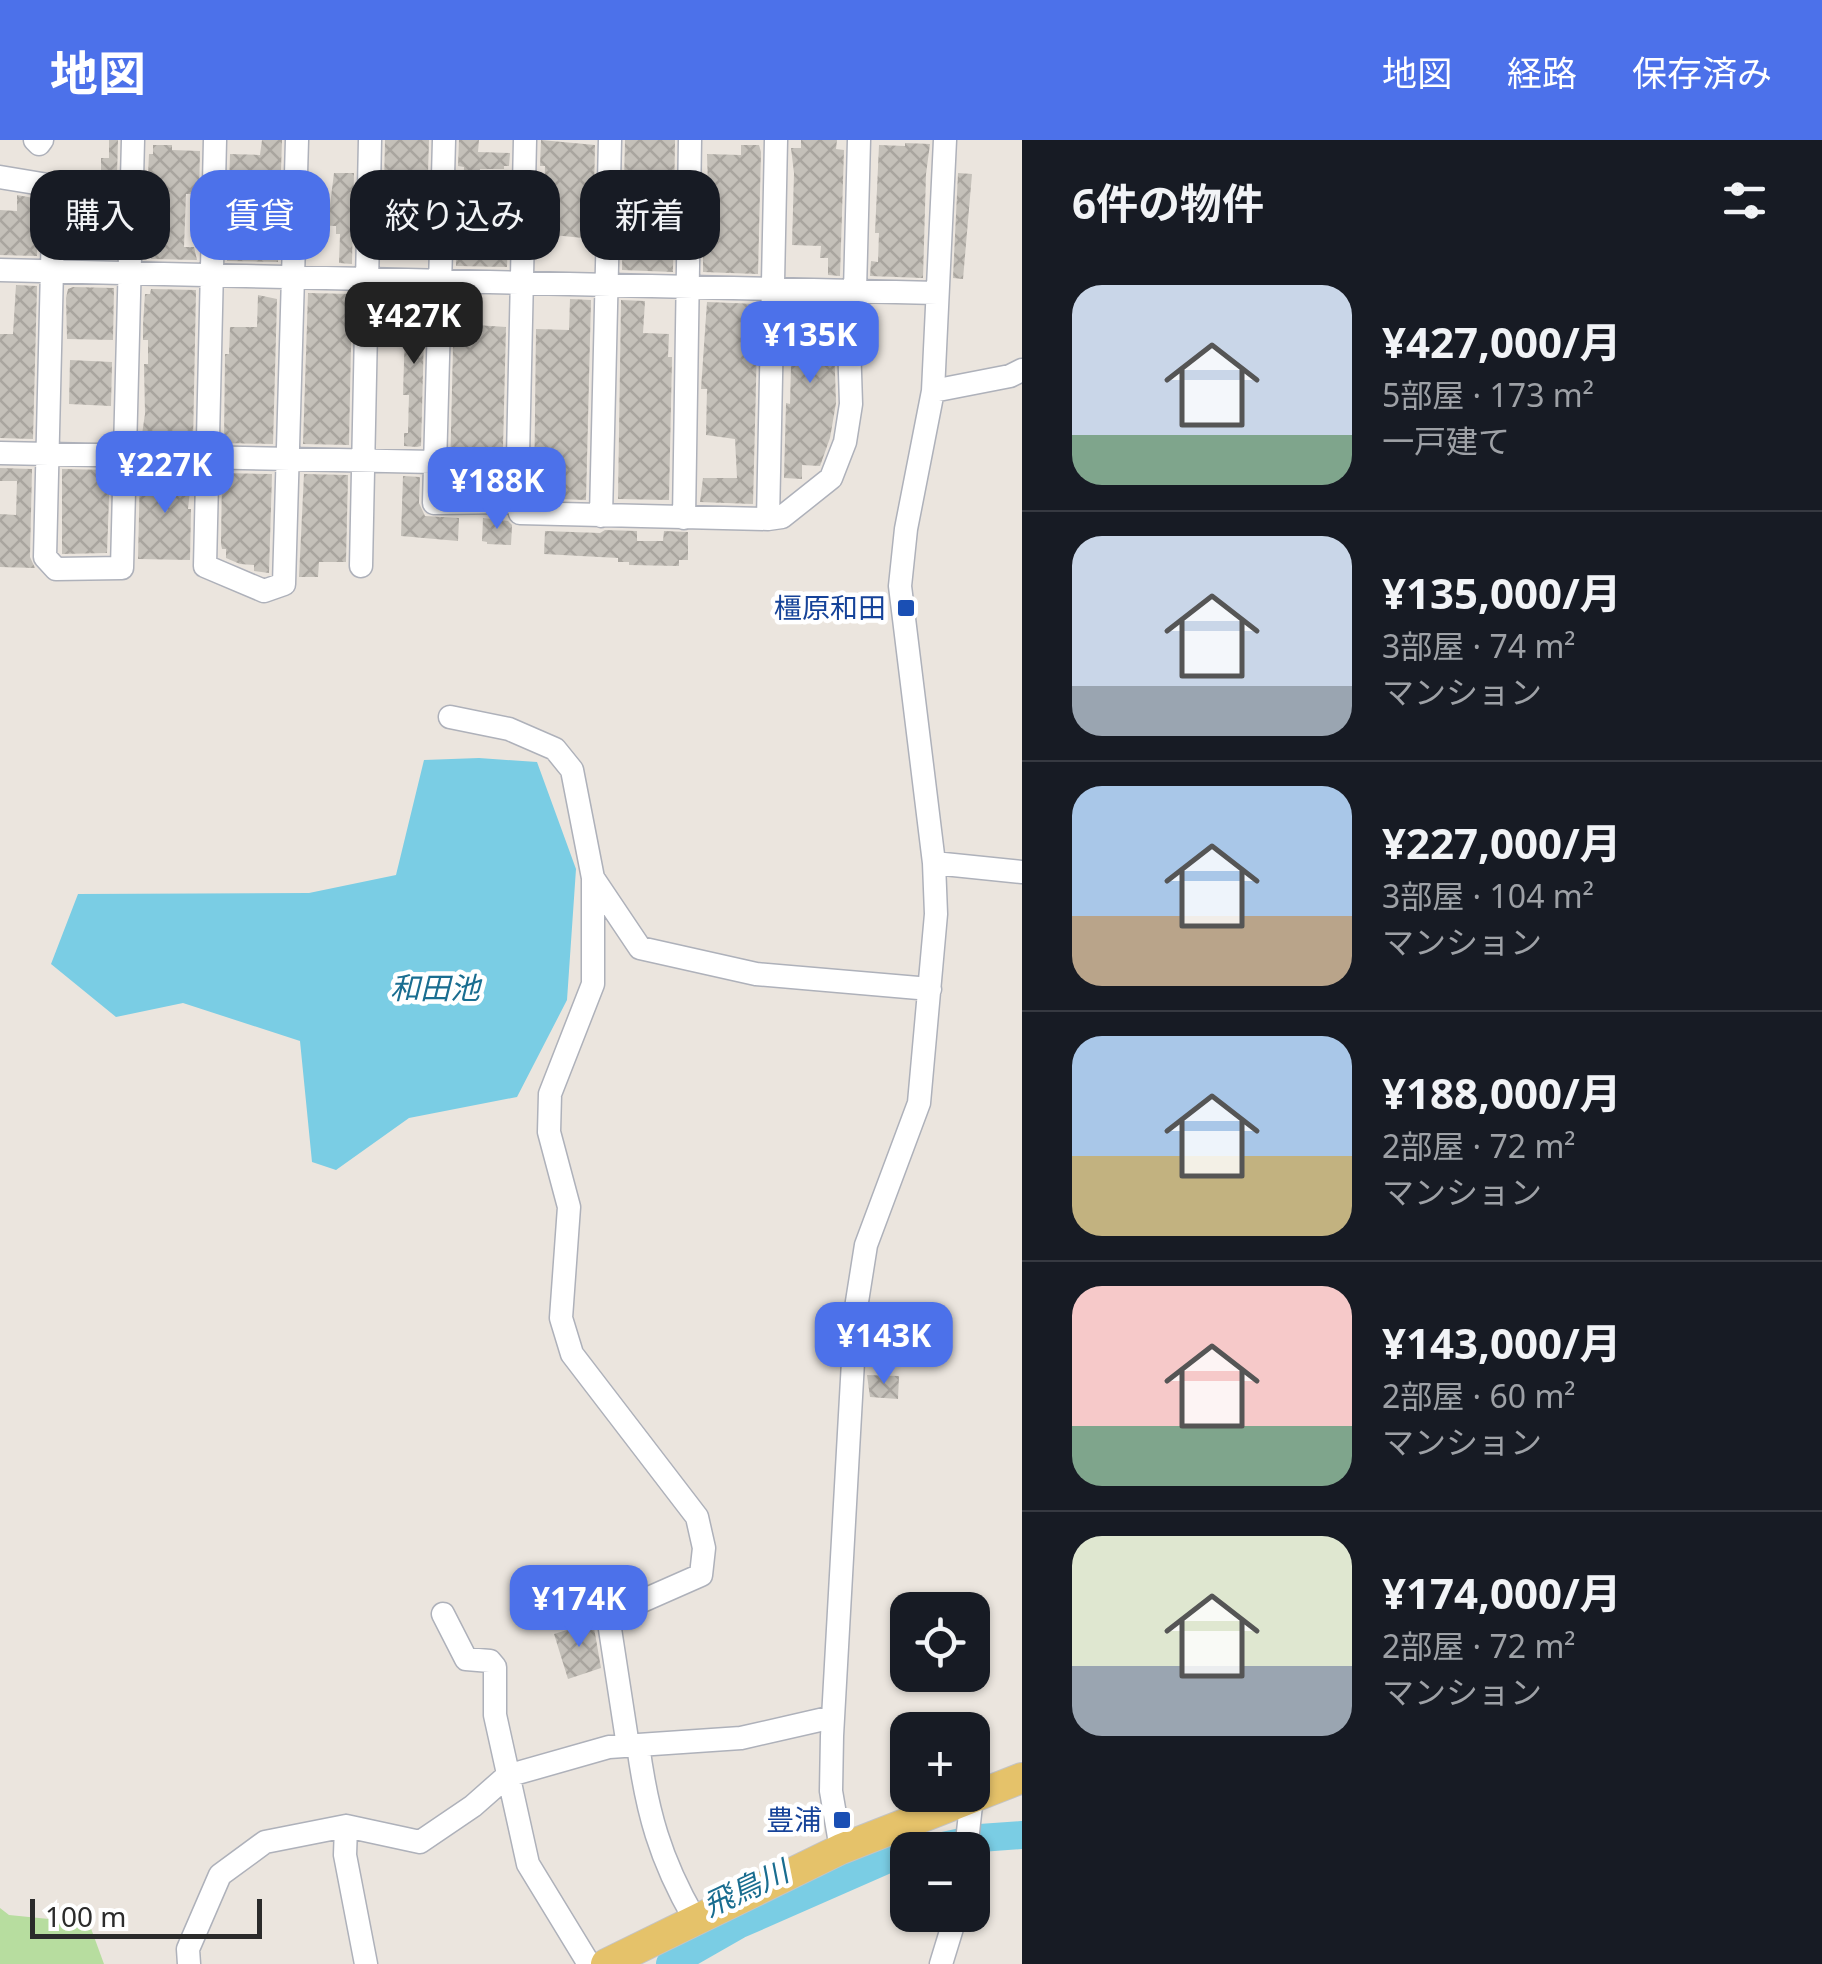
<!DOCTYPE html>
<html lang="ja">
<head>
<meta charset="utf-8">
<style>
  :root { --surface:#171b24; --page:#242831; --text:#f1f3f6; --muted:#9ea1a6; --line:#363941; --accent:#4c71ea }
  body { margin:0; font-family:"Noto Sans","Noto Sans JP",sans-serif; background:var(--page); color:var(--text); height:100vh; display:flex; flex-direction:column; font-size:38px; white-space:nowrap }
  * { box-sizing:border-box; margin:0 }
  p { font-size:32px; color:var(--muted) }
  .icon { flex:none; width:55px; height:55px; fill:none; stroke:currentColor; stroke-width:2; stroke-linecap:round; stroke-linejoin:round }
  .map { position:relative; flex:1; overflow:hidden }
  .sheet { display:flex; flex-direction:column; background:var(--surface); width:800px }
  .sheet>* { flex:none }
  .hud { position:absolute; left:30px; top:30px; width:840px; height:90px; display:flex; gap:20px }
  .tools { position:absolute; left:890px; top:1452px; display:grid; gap:20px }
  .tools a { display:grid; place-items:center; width:100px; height:100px; border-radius:20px; background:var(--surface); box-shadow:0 2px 8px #0004; font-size:50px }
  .scale { position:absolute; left:30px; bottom:25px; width:232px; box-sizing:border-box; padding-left:10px; border:5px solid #2b2b2b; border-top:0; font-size:28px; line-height:35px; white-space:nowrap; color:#2b2b2b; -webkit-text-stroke:8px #fff; paint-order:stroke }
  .price { position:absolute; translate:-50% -85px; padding:0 22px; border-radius:20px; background:var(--accent); color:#fff; font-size:32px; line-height:65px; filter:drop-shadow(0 2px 5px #0008) }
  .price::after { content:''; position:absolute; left:50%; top:60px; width:30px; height:22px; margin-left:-15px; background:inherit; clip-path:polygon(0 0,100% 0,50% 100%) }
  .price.current { background:#222; color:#fff }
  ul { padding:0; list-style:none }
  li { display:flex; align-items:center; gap:30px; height:250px; padding:0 50px }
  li+li { border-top:2px solid var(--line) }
  li span { display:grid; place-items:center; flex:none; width:280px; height:200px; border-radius:30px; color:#555 }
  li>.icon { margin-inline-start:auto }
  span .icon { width:120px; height:120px; fill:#fffc; stroke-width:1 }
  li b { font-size:42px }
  h2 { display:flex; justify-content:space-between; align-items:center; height:120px; padding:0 50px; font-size:42px }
  .tag { padding:0 35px; border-radius:30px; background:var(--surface); box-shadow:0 2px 8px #0004; font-size:35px; line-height:90px }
  .tag.current { background:var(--accent); color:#fff }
  header { display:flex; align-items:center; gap:60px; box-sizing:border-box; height:140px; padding:0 50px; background:var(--accent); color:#fff }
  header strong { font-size:48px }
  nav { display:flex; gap:55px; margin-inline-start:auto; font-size:35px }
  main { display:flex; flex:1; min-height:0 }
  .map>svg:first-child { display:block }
  .park { fill:#b7dd9f }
  .water { fill:#7acde4 }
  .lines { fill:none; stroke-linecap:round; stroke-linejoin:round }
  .river { stroke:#7acde4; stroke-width:28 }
  .building { fill:url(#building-cross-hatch) }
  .minor-casing { stroke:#aeb1ba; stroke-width:25 }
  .major-casing { stroke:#c4c4c4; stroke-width:32 }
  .minor { stroke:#fff; stroke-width:22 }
  .major { stroke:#e5c26a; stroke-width:30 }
  .transit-dot { fill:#1a4fb4; stroke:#fff; stroke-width:4 }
  .labels { text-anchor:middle; stroke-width:9; stroke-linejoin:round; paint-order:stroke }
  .transit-label { font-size:28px; fill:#164399; stroke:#fff; text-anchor:end }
  .water-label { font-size:30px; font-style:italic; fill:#196d90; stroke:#fff }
</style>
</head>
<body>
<header>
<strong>地図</strong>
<nav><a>地図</a><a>経路</a><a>保存済み</a></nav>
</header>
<main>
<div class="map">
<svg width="1022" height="1824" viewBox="0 0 1022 1824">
  <defs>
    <pattern id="building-cross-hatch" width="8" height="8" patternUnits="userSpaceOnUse" patternTransform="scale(2.5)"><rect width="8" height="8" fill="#c4c0b9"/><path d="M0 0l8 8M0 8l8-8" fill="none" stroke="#a9a59f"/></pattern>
  </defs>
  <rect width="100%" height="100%" fill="#ebe5de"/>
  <path class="park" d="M 0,1768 L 9,1775 L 89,1783 L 104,1824 L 0,1824 Z"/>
  <path class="water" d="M 479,618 L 537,622 L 576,729 L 567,860 L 517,957 L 409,978 L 336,1030 L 312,1022 L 300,901 L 183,863 L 116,877 L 51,824 L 78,754 L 309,753 L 396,735 L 424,620 Z"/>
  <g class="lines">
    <path class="river" d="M 925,1710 L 980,1698 L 1022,1695
      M 670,1824 L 738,1785 L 893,1717 L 908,1714"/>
  </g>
  <path class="building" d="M 109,0 L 118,0 L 115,104 L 90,103 L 89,117 L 67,117 L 69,63 L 77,63 L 77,44 L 101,44 L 101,18 L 109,18 Z
    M 262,0 L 282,0 L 278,122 L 227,121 L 230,14 L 260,15 Z
    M 385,0 L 429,0 L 426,97 L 383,94 Z
    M 459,0 L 479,0 L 478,12 L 510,13 L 509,26 L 504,26 L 504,29 L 480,29 L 475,101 L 508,102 L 507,127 L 456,126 L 457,55 L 463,56 L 464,27 L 458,26 Z
    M 541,0 L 595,5 L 593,99 L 543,94 L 545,26 L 540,26 Z
    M 625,0 L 675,0 L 673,132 L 622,130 Z
    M 801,0 L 837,0 L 836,9 L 844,10 L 840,136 L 828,135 L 828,118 L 820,118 L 821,106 L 792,105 L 794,33 L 791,8 L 801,8 Z
    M 905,3 L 930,4 L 926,34 L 923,138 L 870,136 L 871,121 L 878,122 L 879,93 L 875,93 L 879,5 L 905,6 Z
    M 153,5 L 172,5 L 172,10 L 200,11 L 199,54 L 186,54 L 184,107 L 194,107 L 197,120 L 151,119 L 150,99 L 145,99 L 149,14 L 153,14 Z
    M 741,5 L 759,5 L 761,12 L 758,134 L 703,132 L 703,110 L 710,110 L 707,14 L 741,15 Z
    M 334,33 L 354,33 L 352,124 L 339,123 L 340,94 L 336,94 L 336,86 L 311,85 L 312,64 L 330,65 Z
    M 958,33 L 972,34 L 963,139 L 953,138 Z
    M 17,55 L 39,59 L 37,116 L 0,115 L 0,70 L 17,71 Z
    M 16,145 L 37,146 L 33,299 L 0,298 L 0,194 L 13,194 Z
    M 73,147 L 114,148 L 113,200 L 67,199 L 66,158 L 68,149 Z
    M 151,149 L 196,150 L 193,302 L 141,301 L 145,274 L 144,224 L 148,224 L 148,200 L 143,200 L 143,185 L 145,154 L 150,154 Z
    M 308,153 L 352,154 L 349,305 L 303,304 Z
    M 258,155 L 277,159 L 273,304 L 224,303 L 225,214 L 229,214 L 230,187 L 257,187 Z
    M 406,155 L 425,158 L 421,306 L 417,307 L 404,306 L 404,293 L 408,293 L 409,255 L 403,255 Z
    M 458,156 L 477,157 L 476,185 L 506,187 L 502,347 L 457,348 L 454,332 L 450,332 L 454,165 L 458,165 Z
    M 570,159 L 591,160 L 586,360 L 534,358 L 536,189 L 569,190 Z
    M 621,160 L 645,161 L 643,193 L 669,194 L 668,217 L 672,217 L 669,360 L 618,359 Z
    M 707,162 L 758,164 L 753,364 L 700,362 L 703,338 L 737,338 L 735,299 L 706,295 L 707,249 L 701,249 Z
    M 790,164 L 838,166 L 834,202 L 836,263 L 830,298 L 820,326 L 802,325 L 802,339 L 784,338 L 786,263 L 790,264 L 791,226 L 787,220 Z
    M 70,220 L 112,222 L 111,266 L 69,264 Z
    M 0,328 L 32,329 L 30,417 L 35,428 L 0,427 L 0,374 L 16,375 L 17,341 L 0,341 Z
    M 62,329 L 110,330 L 107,413 L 62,414 Z
    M 140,331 L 192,332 L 188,369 L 191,369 L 190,420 L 138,419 Z
    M 222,333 L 272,334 L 269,433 L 254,431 L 254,425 L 240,424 L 226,418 L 226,409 L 222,409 L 221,404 Z
    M 304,334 L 348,335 L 346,422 L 319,422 L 318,437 L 299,437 Z
    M 403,336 L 420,337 L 419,363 L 425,376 L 459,378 L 458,401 L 401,396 Z
    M 483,378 L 508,381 L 512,385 L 511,405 L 487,404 L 487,402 L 482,401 Z
    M 605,390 L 637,391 L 637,401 L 663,401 L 664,391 L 688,392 L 688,420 L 679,420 L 679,426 L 629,425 L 629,422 L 618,422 L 618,418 L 544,414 L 545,391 L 600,393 Z
    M 867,1235 L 899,1236 L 898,1259 L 870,1257 Z
    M 593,1482 L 601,1528 L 568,1539 L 554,1494 Z"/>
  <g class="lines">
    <defs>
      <path id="minor" d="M 35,0 L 39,4 L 42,0
        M 215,0 L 205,426 L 264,451 L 284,444 L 297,0
        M 444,0 L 434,363 L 517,362 L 520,373 L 768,379 L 782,377 L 831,338 L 845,302 L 851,264 L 849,202 L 855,150 L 859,0
        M 0,37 L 54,46 L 45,417 L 56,429 L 122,428 L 133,0
        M 0,130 L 937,153
        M 933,251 L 1010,236 L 1022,230
        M 0,313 L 434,322
        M 517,362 L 525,0
        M 601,376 L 610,0
        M 684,378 L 690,0
        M 768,379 L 776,0
        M 361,426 L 370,0
        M 450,577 L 509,589 L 555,609 L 572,630 L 593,738 L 640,808 L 756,834 L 930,849
        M 934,723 L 1022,732
        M 593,738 L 593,844 L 550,954 L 549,992 L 569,1067 L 561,1178 L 572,1214 L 697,1377 L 704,1408 L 701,1435 L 608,1476 L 628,1606
        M 443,1474 L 466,1519 L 490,1521 L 495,1527 L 495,1575 L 528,1724 L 589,1824
        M 638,1605 C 647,1672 660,1719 694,1778
        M 346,1686 L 420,1702 L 473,1666 L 507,1636 L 609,1607 L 741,1598 L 833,1577
        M 841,1709 L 831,1651 L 832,1596 L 856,1168 L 866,1105 L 919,963 L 936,774 L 934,723 L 900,446 L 906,389 L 933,251 L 945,0
        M 966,1710 L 972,1656
        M 189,1824 L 188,1809 L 220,1735 L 265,1702 L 346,1686 L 345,1715 L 366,1824
        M 941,1824 L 956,1775"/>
      <path id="major" d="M 606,1824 L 841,1709 L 1022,1638"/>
    </defs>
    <use href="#minor" class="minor-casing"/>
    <use href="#major" class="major-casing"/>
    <use href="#minor" class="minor"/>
    <use href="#major" class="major"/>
  </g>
  <g class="transit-dot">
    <rect x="896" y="458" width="20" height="20" rx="5"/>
    <rect x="832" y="1670" width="20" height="20" rx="5"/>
  </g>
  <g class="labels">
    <g class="transit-label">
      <text x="886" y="478">橿原和田</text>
      <text x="822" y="1690">豊浦</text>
    </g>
    <g class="water-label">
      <text x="435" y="859">和田池</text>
      <text transform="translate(746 1749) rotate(-25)" y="10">飛鳥川</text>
    </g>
  </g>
</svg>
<div class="tools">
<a><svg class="icon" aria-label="locate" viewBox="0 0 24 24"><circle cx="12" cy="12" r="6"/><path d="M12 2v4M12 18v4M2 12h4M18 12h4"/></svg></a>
<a>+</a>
<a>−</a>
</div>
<div class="scale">100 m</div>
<b class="price current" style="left:414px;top:227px">¥427K</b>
<b class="price" style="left:810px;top:246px">¥135K</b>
<b class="price" style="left:165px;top:376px">¥227K</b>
<b class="price" style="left:497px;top:392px">¥188K</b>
<b class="price" style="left:884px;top:1247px">¥143K</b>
<b class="price" style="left:579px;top:1510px">¥174K</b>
<div class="hud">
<a class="tag">購入</a>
<a class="tag current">賃貸</a>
<a class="tag">絞り込み</a>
<a class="tag">新着</a>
</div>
</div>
<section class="sheet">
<h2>6件の物件<svg class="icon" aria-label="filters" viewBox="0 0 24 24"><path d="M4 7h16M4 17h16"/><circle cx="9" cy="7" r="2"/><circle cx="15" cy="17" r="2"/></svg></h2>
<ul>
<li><span style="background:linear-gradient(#c9d6e8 75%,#7fa58c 0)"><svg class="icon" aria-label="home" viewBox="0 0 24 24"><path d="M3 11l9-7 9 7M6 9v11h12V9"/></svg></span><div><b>¥427,000/月</b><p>5部屋 · 173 m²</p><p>一戸建て</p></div></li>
<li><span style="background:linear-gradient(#c9d6e8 75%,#9aa5b1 0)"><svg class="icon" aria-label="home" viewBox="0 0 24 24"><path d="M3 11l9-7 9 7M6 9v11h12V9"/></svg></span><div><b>¥135,000/月</b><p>3部屋 · 74 m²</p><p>マンション</p></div></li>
<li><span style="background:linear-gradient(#a9c7e8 65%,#b9a48a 0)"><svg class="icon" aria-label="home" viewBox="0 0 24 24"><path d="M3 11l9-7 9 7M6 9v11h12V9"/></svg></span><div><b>¥227,000/月</b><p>3部屋 · 104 m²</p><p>マンション</p></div></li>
<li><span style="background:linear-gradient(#a9c7e8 60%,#c2b280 0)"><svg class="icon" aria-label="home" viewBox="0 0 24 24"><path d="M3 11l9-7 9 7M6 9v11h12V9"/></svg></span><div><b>¥188,000/月</b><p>2部屋 · 72 m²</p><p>マンション</p></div></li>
<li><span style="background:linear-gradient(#f6c9c9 70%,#7fa58c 0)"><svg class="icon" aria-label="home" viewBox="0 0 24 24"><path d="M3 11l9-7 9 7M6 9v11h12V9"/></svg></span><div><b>¥143,000/月</b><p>2部屋 · 60 m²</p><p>マンション</p></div></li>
<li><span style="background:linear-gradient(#dfe7d0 65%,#9aa5b1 0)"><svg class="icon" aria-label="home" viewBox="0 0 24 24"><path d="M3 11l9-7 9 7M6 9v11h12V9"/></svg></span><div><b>¥174,000/月</b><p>2部屋 · 72 m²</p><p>マンション</p></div></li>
</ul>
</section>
</main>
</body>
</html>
